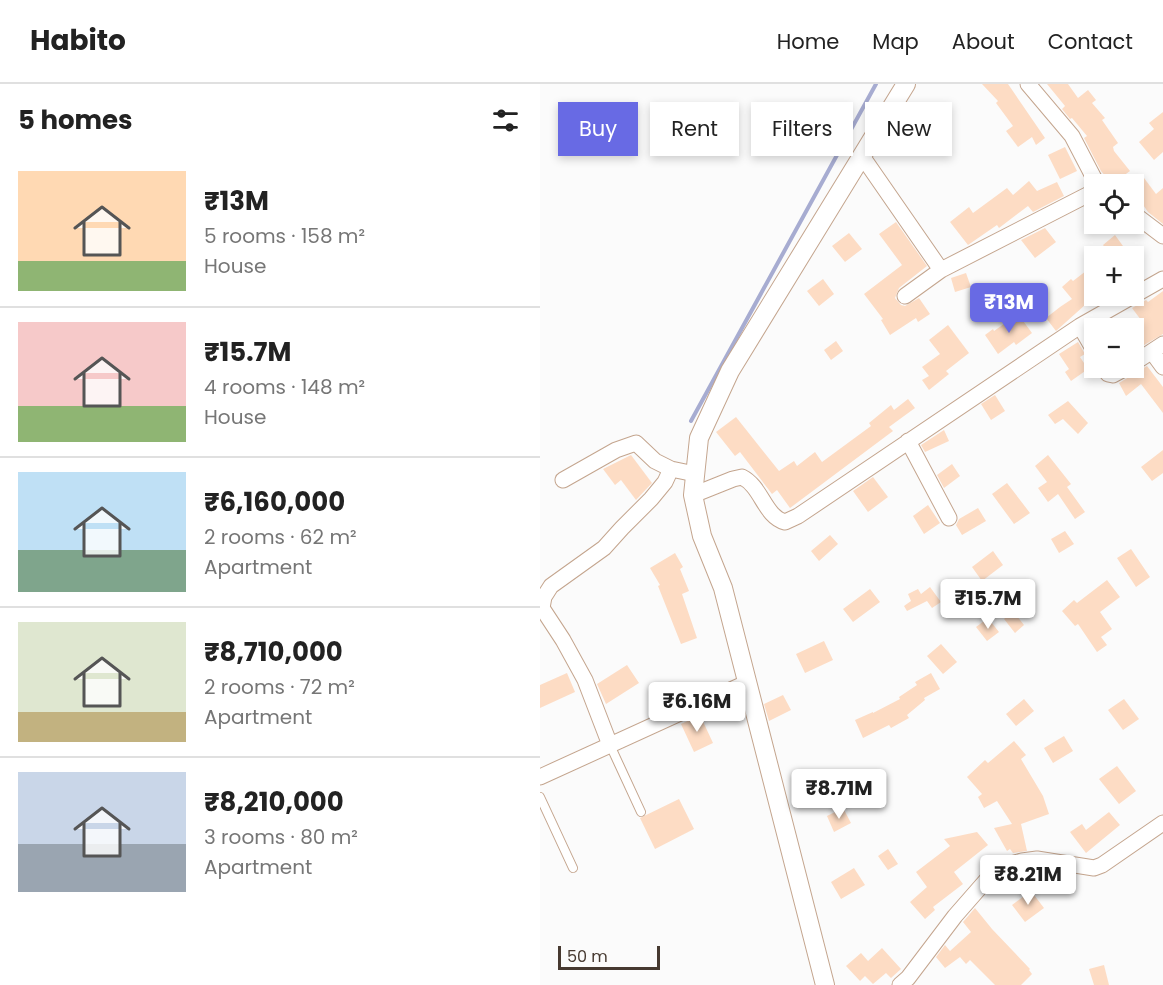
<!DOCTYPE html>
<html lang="en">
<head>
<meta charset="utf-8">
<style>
  :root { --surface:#fff; --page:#f6f6f6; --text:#222; --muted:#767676; --line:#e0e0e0; --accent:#686ae4 }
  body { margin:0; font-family:Poppins,sans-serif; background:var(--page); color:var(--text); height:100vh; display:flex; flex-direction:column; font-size:22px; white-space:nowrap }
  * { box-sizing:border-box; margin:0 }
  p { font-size:20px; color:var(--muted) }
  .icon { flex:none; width:33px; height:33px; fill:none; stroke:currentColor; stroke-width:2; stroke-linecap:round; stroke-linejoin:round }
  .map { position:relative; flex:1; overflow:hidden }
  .details { display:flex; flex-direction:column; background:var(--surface); width:540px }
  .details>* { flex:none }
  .top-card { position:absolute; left:18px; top:18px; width:514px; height:54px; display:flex; gap:12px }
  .controls { position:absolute; left:544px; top:90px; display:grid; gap:12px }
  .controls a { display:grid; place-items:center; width:60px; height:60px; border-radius:0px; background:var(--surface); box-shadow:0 3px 9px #0003; font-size:30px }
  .scale { position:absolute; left:18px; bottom:15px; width:102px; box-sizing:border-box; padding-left:6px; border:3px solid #463930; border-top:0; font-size:16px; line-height:21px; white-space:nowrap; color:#463930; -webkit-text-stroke:4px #fbfbfb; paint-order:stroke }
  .price { position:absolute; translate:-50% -51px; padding:0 14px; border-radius:6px; background:#fff; color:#222; font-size:20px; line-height:39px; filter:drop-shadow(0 2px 3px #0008) }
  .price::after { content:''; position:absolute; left:50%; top:36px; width:18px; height:14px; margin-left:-9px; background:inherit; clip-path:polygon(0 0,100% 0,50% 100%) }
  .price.active { background:var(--accent); color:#fff }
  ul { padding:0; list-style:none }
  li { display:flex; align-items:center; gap:18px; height:150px; padding:0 18px }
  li+li { border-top:2px solid var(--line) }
  li span { display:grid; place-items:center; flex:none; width:168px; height:120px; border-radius:0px; color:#555 }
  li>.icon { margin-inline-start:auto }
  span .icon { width:72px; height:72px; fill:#fffc; stroke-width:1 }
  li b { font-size:26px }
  h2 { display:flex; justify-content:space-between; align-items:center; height:72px; padding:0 18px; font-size:26px }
  .pill { padding:0 21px; border-radius:0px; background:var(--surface); box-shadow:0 3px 9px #0003; font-size:21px; line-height:54px }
  .pill.active { background:var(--accent); color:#fff }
  header { display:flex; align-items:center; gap:36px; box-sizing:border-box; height:84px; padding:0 30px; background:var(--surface); border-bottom:2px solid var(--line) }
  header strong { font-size:28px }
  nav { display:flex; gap:33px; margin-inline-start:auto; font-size:21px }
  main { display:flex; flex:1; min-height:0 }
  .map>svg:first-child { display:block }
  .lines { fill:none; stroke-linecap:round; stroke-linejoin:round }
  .stream { stroke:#a7acd1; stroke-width:4 }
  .building { fill:#fddcc4 }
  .service-casing { stroke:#c4a58e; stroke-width:10 }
  .minor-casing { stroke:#c4a58e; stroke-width:17 }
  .tertiary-casing { stroke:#c4a58e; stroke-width:20 }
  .service { stroke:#fff; stroke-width:8 }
  .minor { stroke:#fff; stroke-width:15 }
  .tertiary { stroke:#fff; stroke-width:18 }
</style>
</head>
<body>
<header>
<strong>Habito</strong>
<nav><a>Home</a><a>Map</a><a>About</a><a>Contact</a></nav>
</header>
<main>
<section class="details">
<h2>5 homes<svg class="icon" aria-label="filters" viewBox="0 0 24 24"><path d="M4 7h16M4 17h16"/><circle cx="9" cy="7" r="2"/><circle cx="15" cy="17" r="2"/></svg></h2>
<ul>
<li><span style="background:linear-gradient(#ffd9b3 75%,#8fb573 0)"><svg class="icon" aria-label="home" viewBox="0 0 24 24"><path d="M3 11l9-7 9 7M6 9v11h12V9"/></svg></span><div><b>₹13M</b><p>5 rooms · 158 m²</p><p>House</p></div></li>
<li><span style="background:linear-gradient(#f6c9c9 70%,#8fb573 0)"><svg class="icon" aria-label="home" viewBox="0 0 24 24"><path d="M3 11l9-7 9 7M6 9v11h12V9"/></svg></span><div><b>₹15.7M</b><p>4 rooms · 148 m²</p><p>House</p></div></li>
<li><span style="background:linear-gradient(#bfe0f5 65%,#7fa58c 0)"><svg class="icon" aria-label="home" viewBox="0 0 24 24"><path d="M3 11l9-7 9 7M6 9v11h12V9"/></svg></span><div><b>₹6,160,000</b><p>2 rooms · 62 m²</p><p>Apartment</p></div></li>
<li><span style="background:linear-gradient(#dfe7d0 75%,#c2b280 0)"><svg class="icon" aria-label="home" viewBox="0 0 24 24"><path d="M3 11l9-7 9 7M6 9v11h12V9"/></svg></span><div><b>₹8,710,000</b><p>2 rooms · 72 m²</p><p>Apartment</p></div></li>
<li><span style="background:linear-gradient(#c9d6e8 60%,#9aa5b1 0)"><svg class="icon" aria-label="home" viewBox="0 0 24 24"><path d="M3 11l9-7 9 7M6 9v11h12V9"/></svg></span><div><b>₹8,210,000</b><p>3 rooms · 80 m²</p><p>Apartment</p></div></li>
</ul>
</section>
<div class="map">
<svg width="623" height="901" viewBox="0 0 623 901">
  <rect width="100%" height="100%" fill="#fbfbfb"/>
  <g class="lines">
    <path class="stream" d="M 151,337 L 336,0"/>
  </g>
  <path class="building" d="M 442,0 L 468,0 L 505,54 L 496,61 L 492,53 L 478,63 L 466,47 L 473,42 L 456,19 L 458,17 Z
    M 507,0 L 528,0 L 538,14 L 548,6 L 556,16 L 552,19 L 565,34 L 562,36 L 578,59 L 573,63 L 574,67 L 590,87 L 572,100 L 561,87 L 544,54 L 547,52 L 532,34 L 530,35 L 522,25 L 525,22 Z
    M 623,28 L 623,68 L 614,76 L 599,58 L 614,45 L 609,39 Z
    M 363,35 L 372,46 L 355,60 L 348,51 L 353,44 Z
    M 525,63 L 537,87 L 520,95 L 508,71 Z
    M 601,90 L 616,110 L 623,104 L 623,140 L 608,128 L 594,108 L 594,95 Z
    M 489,97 L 497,107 L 517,98 L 524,112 L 493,128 L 488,122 L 459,144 L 457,141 L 428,161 L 410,138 L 429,123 L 433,129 L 467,104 L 473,111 Z
    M 356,138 L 387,182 L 359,204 L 355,214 L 361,221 L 365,222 L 379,214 L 390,230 L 378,238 L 376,234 L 350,251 L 341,236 L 343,235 L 324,210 L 362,181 L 339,150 Z
    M 505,144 L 516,158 L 495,174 L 481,156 Z
    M 309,149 L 322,165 L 305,178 L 292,162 Z
    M 575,151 L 583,162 L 570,171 L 563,161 Z
    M 555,180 L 555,212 L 516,247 L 506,234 L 520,223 L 532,215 L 522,203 L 531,195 L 533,197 Z
    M 426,189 L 431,203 L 415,208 L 411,194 Z
    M 283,195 L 294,210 L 279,222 L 267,207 Z
    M 623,207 L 623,250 L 594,267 L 594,241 L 601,236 L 592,224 L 606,216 L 608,218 Z
    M 478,230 L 492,249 L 476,261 L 474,258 L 458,270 L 445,251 L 453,245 L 454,247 Z
    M 408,241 L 429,269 L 406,287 L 409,290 L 389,306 L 382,296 L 389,292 L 382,283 L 400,270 L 389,256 Z
    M 296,257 L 303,267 L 291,276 L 284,266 Z
    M 538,258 L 545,270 L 540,273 L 548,285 L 531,297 L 525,288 L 529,285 L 519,270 Z
    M 607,282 L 623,303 L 623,329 L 601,300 L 586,312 L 579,299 Z
    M 455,311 L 465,327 L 451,336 L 441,320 Z
    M 368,315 L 375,324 L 349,343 L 353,347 L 250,424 L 237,406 L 232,410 L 200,368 L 195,372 L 176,348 L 196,333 L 239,387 L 254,377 L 257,382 L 275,368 L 282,378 L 331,342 L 329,339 L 351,321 L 354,326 Z
    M 528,317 L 548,339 L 538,350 L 523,335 L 515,340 L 508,331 Z
    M 404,346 L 409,357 L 385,368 L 381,361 Z
    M 623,366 L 623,389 L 612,397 L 601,383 Z
    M 91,371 L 112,399 L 96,416 L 81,396 L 75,401 L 63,385 Z
    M 508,371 L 531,400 L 527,403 L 545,428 L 535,435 L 518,410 L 508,418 L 498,404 L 507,398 L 495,382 Z
    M 412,380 L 420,392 L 404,404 L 397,391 Z
    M 333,393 L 348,413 L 328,428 L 313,407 Z
    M 467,399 L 490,429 L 474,440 L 452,410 Z
    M 388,421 L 400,439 L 384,450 L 373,432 Z
    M 438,424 L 446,437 L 422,451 L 416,441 L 419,435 Z
    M 525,447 L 534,460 L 519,469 L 511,455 Z
    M 290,451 L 298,460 L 279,477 L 271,467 Z
    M 591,465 L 610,493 L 596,503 L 577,474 Z
    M 453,467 L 463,481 L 442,497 L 432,483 Z
    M 135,469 L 143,483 L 140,485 L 149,507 L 142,510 L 157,554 L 141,560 L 118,502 L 120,501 L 110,484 Z
    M 567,496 L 580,513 L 560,528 L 572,545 L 561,553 L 567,561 L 557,568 L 538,540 L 535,542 L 522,527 L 534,516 L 537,519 Z
    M 390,503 L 401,518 L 392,524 L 387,517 L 367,527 L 364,522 L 371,517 L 368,510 L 378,505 L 381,510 Z
    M 330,505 L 340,518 L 313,538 L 303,525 Z
    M 473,527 L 484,541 L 475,549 L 464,535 Z
    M 448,534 L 459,548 L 447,557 L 436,543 Z
    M 284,557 L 293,576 L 265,589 L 256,570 Z
    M 401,560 L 417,578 L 403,590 L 387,572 Z
    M 87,581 L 99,599 L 66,620 L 57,600 Z
    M 27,589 L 35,608 L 0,624 L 0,601 Z
    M 391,589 L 400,605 L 384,614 L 385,616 L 367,631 L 369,634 L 351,644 L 349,641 L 323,654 L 315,636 L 333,628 L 333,629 L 360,615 L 359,613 L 377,601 L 375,598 Z
    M 243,611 L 251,626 L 229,637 L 224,620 Z
    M 484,615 L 494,627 L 476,642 L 466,630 Z
    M 584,615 L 599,635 L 583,646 L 568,626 Z
    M 160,631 L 173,659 L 154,668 L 141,640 Z
    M 524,652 L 533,667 L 513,679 L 504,664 Z
    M 474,657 L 486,671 L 481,675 L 503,712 L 509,730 L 481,740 L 487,767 L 473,769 L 470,765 L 467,767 L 454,744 L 472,740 L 457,717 L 444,724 L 438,713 L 442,710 L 427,693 L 445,676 L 448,679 Z
    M 577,682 L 596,707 L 579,720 L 559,695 Z
    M 139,715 L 154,745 L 115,765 L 100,734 Z
    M 303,724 L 311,739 L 294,748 L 287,732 Z
    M 569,728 L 580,741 L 546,769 L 530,748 L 542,740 L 546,746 Z
    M 437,748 L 448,761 L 414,788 L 423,800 L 393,823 L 395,826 L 385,835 L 370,818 L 387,803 L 376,788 L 410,762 L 404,755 Z
    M 348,765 L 358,780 L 348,786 L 338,772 Z
    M 314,784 L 325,801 L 301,815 L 291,798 Z
    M 491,807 L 504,824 L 485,838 L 472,821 Z
    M 435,824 L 452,845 L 490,885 L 489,886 L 492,890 L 481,901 L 455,901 L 430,876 L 426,880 L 420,873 L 405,884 L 396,873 L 405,861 L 410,867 L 431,848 L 423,838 Z
    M 342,864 L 361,885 L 351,894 L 346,889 L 333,900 L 325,892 L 320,897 L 306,882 L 321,869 L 328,877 Z
    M 564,881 L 569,901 L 554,901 L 549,885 Z"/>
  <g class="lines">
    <defs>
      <path id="service" d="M 70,661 L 101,728
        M 0,713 L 33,784"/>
      <path id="minor" d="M 488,0 L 532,52 L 557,100
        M 322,72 L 401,186
        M 594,130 L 623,152
        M 365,212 L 401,186 L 555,107
        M 540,242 L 555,268
        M 612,268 L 623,283
        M 594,279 L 623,260
        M 564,284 L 568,290 L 573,291 L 586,284
        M 368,357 L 409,434
        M 23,396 L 76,366 L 96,359 L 115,377 L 131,385 L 155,390
        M 153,411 L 193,395 L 202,393 C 222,403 224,432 245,438 L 258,432 L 540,242 L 623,195
        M 70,661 L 45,596 L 23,556 L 2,524 L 4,513 L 11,502 L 64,464 L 82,444 L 111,415 L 125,398 L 131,385
        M 0,693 L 206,599
        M 360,901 L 368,894 L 415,832 L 457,784 L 482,777 L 497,775 L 554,784 L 562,781 L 623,739"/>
      <path id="tertiary" d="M 285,901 L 183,504 L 162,452 L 153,411 L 159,354 L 190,287 L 366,0"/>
    </defs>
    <use href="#service" class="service-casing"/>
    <use href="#minor" class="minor-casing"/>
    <use href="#tertiary" class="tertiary-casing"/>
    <use href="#service" class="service"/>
    <use href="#minor" class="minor"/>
    <use href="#tertiary" class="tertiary"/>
  </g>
</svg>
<div class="controls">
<a><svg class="icon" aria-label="locate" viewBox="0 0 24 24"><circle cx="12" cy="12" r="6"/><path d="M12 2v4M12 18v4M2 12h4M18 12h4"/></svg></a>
<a>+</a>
<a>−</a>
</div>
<div class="scale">50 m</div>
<b class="price active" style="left:469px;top:250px">₹13M</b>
<b class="price" style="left:448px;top:546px">₹15.7M</b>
<b class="price" style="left:157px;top:649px">₹6.16M</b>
<b class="price" style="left:299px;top:736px">₹8.71M</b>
<b class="price" style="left:488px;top:822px">₹8.21M</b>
<div class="top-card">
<a class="pill active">Buy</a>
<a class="pill">Rent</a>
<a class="pill">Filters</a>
<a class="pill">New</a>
</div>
</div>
</main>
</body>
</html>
